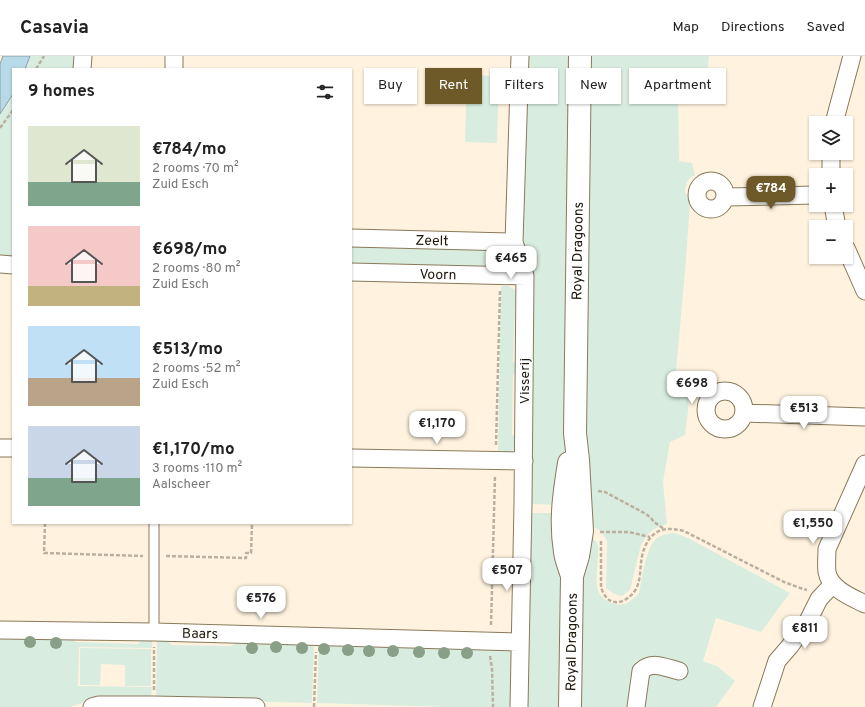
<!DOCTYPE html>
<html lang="en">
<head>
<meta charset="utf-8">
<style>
  :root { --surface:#fff; --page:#f2f2f2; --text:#222; --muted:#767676; --line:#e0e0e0; --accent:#6e5928 }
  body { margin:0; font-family:Overpass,sans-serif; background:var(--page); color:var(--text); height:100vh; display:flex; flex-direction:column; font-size:15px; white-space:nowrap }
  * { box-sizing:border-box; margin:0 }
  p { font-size:13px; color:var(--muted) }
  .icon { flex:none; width:22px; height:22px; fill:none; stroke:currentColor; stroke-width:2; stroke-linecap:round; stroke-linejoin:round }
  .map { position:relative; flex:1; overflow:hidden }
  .side { position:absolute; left:12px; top:12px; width:340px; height:456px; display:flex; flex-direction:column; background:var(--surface); border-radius:0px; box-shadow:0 1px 3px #0004 }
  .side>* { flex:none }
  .guide { position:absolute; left:364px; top:12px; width:380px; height:36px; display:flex; gap:8px }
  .controls { position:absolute; left:809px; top:60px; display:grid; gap:8px }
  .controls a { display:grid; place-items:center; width:44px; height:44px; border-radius:0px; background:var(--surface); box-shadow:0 1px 3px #0004; font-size:20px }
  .price { position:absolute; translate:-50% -34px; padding:0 9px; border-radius:8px; background:#fff; color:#222; font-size:13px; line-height:26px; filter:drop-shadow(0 1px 2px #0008) }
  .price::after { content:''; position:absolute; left:50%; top:24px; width:12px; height:9px; margin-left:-6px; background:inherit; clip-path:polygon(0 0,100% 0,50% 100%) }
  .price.on { background:var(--accent); color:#fff }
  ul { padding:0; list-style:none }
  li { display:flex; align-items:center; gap:12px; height:100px; padding:0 16px }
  li span { display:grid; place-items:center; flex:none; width:112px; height:80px; border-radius:0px; color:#555 }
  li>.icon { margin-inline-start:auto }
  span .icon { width:48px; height:48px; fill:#fffc; stroke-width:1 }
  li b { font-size:17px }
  h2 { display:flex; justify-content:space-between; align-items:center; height:48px; padding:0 16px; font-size:17px }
  .chip { padding:0 14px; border-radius:0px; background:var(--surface); box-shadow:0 1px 3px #0004; font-size:14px; line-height:36px }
  .chip.on { background:var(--accent); color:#fff }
  header { display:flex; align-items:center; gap:24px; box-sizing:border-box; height:56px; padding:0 20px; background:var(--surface); border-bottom:1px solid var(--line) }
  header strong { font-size:19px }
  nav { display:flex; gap:22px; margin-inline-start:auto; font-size:14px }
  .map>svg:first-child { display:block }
  .green { fill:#d8eddf }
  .water { fill:#b8d9e7; stroke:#8a9fa5 }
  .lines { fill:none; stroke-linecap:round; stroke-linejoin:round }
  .service-casing { stroke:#8a795a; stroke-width:11 }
  .minor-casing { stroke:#8a795a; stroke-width:19 }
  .primary-casing { stroke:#8a795a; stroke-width:24 }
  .path { stroke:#bbb09f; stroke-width:2.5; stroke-dasharray:4 2; stroke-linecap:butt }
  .service { stroke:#fff; stroke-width:9 }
  .minor { stroke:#fff; stroke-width:17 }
  .primary { stroke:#fff; stroke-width:22 }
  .tree { fill:#8a9f87 }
  .labels { text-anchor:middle; stroke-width:3; stroke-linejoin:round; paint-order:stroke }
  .street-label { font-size:14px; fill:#1e170b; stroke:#fff }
</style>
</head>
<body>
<header>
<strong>Casavia</strong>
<nav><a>Map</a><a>Directions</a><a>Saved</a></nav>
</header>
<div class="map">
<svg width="865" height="651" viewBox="0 0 865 651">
  <rect width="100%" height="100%" fill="#fff3df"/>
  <path class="green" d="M 30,0 L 77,0 L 76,13 L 25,13 Z
    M 527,0 L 568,0 L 569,68 L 566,402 L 558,449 L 532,448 L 528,445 L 534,231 L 522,179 Z
    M 592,0 L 709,0 L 707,24 L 678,37 L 679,105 L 692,107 L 695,119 L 690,122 L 687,126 L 685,135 L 690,148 L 685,216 L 676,315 L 689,328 L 688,355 L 685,379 L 670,386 L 663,426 L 667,468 L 656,472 L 647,479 L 641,489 L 630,534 L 622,540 C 615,539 612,537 606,532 L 607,486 C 604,478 599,472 590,470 L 583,405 Z
    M 467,19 L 499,20 L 497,87 L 465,86 Z
    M 13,38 L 13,204 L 0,204 L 0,58 Z
    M 351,189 L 507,194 C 514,201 516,203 513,212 L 351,213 Z
    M 501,230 L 508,230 L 516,234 L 520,251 L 515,251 L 513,306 L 518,306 L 518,318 L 513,318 L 512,379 L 516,380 L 515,391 L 512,396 L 498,399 Z
    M 531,457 L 559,457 L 562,505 L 560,651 L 523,651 Z
    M 673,477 L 681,479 L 690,483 L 790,537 L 761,576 L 716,562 L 703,605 L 717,610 L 735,625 L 716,651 L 580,651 L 583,513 L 589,481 C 593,483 596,484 598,489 C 599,493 598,497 598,501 C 597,520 591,543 615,548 C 625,551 633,544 639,537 C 642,523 646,493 655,484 C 660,479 666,478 673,477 Z
    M 0,580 L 70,582 L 76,586 L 138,588 L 143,583 L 152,583 L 152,592 L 79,591 L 78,630 L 152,631 L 151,643 L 89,645 L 70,651 L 0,651 Z
    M 157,583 L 167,584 L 172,589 L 231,590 L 237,586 L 314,588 L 312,647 L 156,643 Z
    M 319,588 L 512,594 L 513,651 L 446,651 L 317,647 Z
    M 80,592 L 151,593 L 151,630 L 125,630 L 125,609 L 101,608 L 100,629 L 80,629 Z"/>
  <path class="water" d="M 3,0 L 30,0 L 25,13 L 13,13 L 13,38 L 0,58 L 0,8 Z"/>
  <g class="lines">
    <defs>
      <path id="service" d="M 154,467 L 154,576"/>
      <path id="minor" d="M 82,13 L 83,0
        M 174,13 L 174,0
        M 834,67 L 852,0
        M 831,119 L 831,97
        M697 139a14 14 0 1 1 28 0a14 14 0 1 1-28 0Z
        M 726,141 L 816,139
        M 833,149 L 837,171
        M 351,182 L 514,186
        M 846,192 L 865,235
        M 0,208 L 13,209
        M 351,216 L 525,220
        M706 354a19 19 0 1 1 38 0a19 19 0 1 1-38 0Z
        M 744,357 L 865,361
        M 0,392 L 13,392
        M 351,402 L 524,405
        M 865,408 L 827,493 C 827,501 826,508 827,516 C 830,533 851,541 865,548
        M 0,574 L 154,576 L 520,586
        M 92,651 L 99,649 L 153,649 L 256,651
        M 519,651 L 523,447 L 525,220 L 514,186 L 520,0
        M 636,651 L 641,615 C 653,604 666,612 679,615
        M 762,651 L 777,605 L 790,590 L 808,565 L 819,543 L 833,528"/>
      <path id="primary" d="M 569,407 C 564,438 560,465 565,496 C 566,504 569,510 571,517
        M 570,651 L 572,520 L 578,500 L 582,475 L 578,404 L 575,377 L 580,0"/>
    </defs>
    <use href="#service" class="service-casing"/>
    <use href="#minor" class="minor-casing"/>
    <use href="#primary" class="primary-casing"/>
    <path class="path" d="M 36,13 L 44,0
      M 0,72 L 13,54
      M 496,389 L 500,234
      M 598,435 L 605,436 L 646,458 L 651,462 L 654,466 L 664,473
      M 45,467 L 44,497 L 143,500
      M 600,476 L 629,476 L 650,481
      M 601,485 L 601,531 C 602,535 605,541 609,544 C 620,551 633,540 637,531 C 641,521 640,510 642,500 C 648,476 661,469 684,475 L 784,526 L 803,533 L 807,534
      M 166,500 L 246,502 L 246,497 L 251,497 L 252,467
      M 491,569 L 495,420
      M 490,600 L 492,612 L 493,651
      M 154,634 L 154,591
      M 314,651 L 316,596"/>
    <use href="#service" class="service"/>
    <use href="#minor" class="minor"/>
    <use href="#primary" class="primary"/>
  </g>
  <g class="tree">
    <circle cx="30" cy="586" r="6"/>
    <circle cx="56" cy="587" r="6"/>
    <circle cx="276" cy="591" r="6"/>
    <circle cx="252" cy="592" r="6"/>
    <circle cx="302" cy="592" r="6"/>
    <circle cx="324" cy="593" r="6"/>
    <circle cx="348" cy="594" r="6"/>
    <circle cx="369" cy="595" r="6"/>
    <circle cx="393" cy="595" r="6"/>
    <circle cx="419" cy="596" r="6"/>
    <circle cx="444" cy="597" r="6"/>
    <circle cx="467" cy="597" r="6"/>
  </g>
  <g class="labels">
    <g class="street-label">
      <text transform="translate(432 184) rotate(1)" y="5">Zeelt</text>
      <text transform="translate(577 195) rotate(-89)" y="5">Royal Dragoons</text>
      <text transform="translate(438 218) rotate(1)" y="5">Voorn</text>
      <text transform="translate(524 325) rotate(-90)" y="5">Visserij</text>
      <text transform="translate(200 577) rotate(1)" y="5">Baars</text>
      <text transform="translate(571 586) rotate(-89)" y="5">Royal Dragoons</text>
    </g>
  </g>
</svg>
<div class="controls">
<a><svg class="icon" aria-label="layers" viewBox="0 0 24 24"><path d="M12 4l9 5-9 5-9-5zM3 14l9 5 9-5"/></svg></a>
<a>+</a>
<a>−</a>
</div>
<b class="price on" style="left:771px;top:154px">€784</b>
<b class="price" style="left:511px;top:224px">€465</b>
<b class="price" style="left:692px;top:349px">€698</b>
<b class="price" style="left:804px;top:374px">€513</b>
<b class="price" style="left:437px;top:389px">€1,170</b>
<b class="price" style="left:813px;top:489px">€1,550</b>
<b class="price" style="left:507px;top:536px">€507</b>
<b class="price" style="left:261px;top:564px">€576</b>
<b class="price" style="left:805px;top:594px">€811</b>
<div class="guide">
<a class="chip">Buy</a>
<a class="chip on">Rent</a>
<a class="chip">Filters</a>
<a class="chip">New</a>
<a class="chip">Apartment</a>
</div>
<section class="side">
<h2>9 homes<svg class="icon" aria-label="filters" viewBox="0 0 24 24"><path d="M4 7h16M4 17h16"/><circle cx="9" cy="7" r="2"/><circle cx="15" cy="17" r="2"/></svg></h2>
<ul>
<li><span style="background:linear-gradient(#dfe7d0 70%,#7fa58c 0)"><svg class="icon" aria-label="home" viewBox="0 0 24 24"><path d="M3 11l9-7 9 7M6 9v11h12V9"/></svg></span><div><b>€784/mo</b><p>2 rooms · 70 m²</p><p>Zuid Esch</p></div></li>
<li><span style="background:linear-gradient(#f6c9c9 75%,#c2b280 0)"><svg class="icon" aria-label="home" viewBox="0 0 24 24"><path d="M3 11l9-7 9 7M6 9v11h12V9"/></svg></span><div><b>€698/mo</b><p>2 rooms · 80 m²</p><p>Zuid Esch</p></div></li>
<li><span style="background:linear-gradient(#bfe0f5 65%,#b9a48a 0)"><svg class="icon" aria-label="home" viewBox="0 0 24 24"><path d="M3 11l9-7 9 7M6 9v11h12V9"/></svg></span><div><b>€513/mo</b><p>2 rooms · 52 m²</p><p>Zuid Esch</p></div></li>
<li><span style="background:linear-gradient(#c9d6e8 65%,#7fa58c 0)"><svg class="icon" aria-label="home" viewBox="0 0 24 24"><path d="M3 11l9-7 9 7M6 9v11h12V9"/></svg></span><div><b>€1,170/mo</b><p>3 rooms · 110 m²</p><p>Aalscheer</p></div></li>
</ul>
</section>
</div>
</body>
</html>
